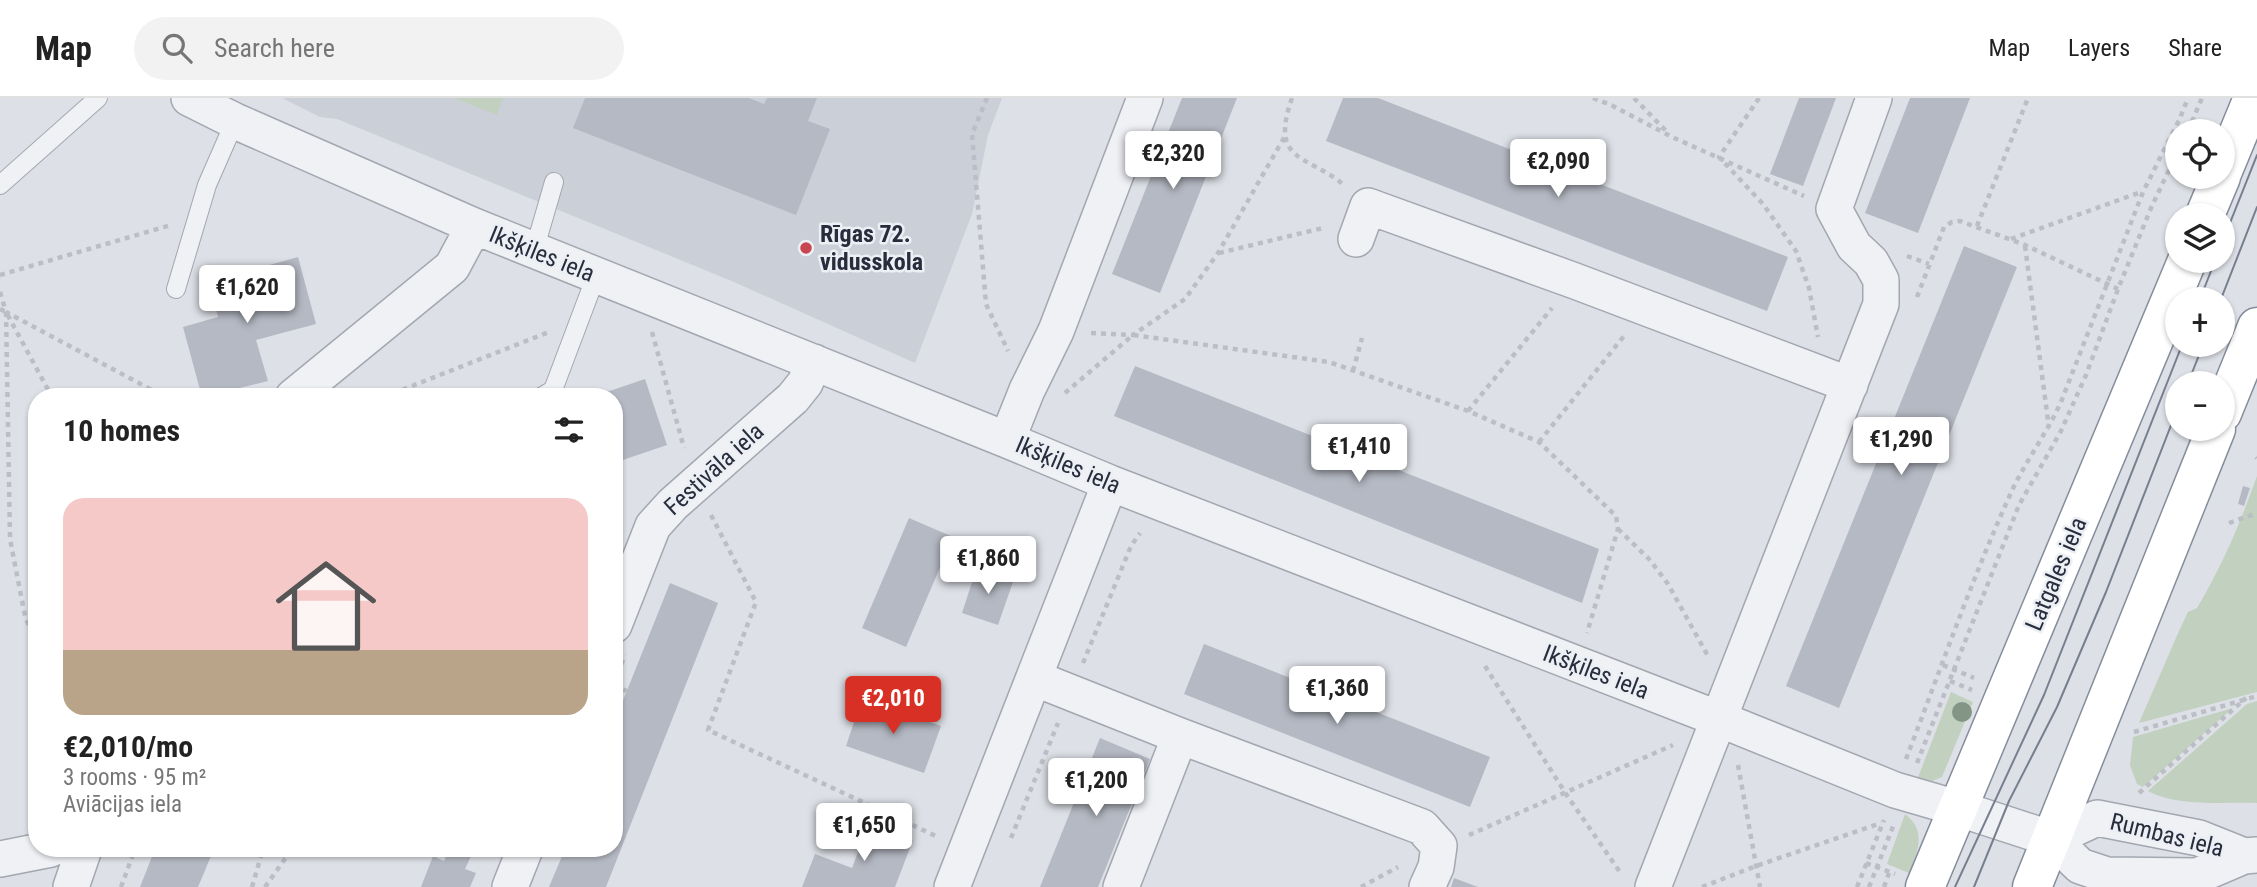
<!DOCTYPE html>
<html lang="en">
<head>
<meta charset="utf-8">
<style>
  :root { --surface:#fff; --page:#f2f2f2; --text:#222; --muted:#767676; --line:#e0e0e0; --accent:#d93025 }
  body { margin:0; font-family:"Roboto Condensed",sans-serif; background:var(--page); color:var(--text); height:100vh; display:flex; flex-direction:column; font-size:26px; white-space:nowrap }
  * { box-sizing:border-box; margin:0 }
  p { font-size:23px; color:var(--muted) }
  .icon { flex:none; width:38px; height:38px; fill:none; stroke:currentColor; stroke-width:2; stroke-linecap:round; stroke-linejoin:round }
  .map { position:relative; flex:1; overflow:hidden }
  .panel { position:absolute; left:28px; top:290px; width:595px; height:469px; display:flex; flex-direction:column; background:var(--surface); border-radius:28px; box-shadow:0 2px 5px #0004 }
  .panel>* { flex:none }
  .buttons { position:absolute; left:2165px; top:21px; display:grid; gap:14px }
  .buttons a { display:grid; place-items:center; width:70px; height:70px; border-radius:50%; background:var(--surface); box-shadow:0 2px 5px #0004; font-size:35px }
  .price { position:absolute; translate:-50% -60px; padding:0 16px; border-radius:7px; background:#fff; color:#222; font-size:23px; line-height:46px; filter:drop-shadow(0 2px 4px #0008) }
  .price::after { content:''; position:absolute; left:50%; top:42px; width:21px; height:16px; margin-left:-10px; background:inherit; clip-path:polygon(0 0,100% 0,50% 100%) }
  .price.active { background:var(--accent); color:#fff }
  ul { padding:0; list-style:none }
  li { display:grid; align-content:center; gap:14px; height:371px; padding:0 35px }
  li+li { border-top:2px solid var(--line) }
  li span { display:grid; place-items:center; height:217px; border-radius:21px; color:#555 }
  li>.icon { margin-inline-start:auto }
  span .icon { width:126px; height:126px; fill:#fffc; stroke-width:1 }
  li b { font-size:30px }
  h2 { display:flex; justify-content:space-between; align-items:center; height:84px; padding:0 35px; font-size:30px }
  header { display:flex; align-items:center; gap:42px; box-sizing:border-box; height:98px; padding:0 35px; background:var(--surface); border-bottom:2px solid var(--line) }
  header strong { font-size:33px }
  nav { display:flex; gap:38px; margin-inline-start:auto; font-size:24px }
  .search { width:490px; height:63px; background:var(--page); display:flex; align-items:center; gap:18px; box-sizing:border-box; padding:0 24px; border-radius:38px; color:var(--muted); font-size:26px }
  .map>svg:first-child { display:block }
  .built { fill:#cbcfd8 }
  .green { fill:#c2d0bf }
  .building { fill:#b5b9c3 }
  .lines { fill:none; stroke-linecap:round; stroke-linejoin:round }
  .service-casing { stroke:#a3a7b0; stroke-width:20 }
  .minor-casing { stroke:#a3a7b0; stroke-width:38 }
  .trunk-casing { stroke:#858d9c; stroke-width:41 }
  .path { stroke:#bbbec5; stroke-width:4.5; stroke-dasharray:5 5; stroke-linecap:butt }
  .service { stroke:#eff1f5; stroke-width:18 }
  .minor { stroke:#eff1f5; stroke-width:35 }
  .trunk { stroke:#fff; stroke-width:38 }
  .tram { stroke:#777f8f; stroke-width:2 }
  .tree { fill:#839585 }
  .poi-dot { fill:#c74650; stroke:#eceff4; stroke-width:2.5 }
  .labels { text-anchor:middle; stroke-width:5; stroke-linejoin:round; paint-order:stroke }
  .poi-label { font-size:24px; font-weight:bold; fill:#272d3c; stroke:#eceff4; text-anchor:start }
  .street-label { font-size:24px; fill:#272d3c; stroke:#eceff4 }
</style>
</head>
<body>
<header>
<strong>Map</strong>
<div class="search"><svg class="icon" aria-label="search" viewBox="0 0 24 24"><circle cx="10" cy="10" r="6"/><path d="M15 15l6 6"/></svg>Search here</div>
<nav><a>Map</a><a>Layers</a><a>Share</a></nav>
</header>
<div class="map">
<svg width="2257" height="789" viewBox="0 0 2257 789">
  <rect width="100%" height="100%" fill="#dde0e6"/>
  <path class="built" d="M 282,0 L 1002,0 L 988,37 L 972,116 L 915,265 L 734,184 L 337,21 L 320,19 Z"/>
  <path class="green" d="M 454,0 L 503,0 L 497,17 Z
    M 2257,378 L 2257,594 L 2139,625 L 2179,533 L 2188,514 L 2197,510 C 2223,466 2240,426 2257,378 Z
    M 37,463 L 37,525 L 29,504 Z
    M 1951,594 L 1973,604 L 1942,679 L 1927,685 L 1917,682 Z
    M 2257,603 L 2257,705 C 2224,704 2177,709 2148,693 L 2247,606 Z
    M 2233,610 L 2143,689 L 2137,686 L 2130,667 L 2133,639 Z
    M 1905,716 C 1927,733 1918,753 1909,775 L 1887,766 Z"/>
  <path class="building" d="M 585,0 L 749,0 L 764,6 L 767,0 L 817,0 L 808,23 L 830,31 L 796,117 L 573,30 Z
    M 1182,0 L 1237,0 L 1160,195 L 1112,176 Z
    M 1343,0 L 1378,0 L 1788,159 L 1767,213 L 1326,43 Z
    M 1799,0 L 1836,0 L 1803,88 L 1770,76 Z
    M 1910,0 L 1970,0 L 1918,135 L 1865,115 Z
    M 1964,148 L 2017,169 L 1839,610 L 1786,588 Z
    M 298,159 L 316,226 L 256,242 L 268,283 L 202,299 L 183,229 L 218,219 L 209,184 Z
    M 1135,268 L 1599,451 L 1582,505 L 1114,318 Z
    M 645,281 L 667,347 L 614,365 L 614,299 L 592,299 Z
    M 2243,388 L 2250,390 L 2244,408 L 2238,406 Z
    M 909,420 L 953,439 L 906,549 L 862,530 Z
    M 977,469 L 1014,481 L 998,527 L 962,515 Z
    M 670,485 L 718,505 L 606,789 L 549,789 L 565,751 L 614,751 L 614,625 Z
    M 1204,546 L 1490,659 L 1470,709 L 1184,596 Z
    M 862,600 L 941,628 L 924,675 L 846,648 Z
    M 1100,640 L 1150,661 L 1098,789 L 1040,789 Z
    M 869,725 L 913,742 L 895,789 L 802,789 L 815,756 L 852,770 Z
    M 155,751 L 214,751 L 198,789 L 140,789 Z
    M 449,751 L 459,751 L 472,756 L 465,771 L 476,775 L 470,789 L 421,789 L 433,758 L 444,763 Z
    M 1454,780 L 1478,789 L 1451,789 Z"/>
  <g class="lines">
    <defs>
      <path id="service" d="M 0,87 L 98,0
        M 534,153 L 554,84
        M 176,191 L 207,87 L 235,23
        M 541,299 L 553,292 L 596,178"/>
      <path id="minor" d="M 189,0 L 235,23 L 474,128 L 1007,342 L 1110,385 L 1719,621 L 1895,692 L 1957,710 L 2052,741 L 2080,768 L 2107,777 L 2197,778 L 2244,758 L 2257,757
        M 1356,141 L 1368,108 L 1575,183 L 1850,287
        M 293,299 L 452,169 L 474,128
        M 1007,342 L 1027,292 L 1056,233 L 1145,0
        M 614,527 L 653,428 L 673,406 L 793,300 L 805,285 L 814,264
        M 1034,580 L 1180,638 L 1422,729 L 1439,748 L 1436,769 L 1427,789
        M 2052,741 L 2097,720 L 2199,740 L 2244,758
        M 0,761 L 51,751
        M 71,789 L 84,751
        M 510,789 L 525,751
        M 952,789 L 1110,385
        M 1121,789 L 1180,638
        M 1653,789 L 1881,206 L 1881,182 L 1871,164 L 1854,148 L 1834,111 L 1874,0"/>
      <path id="trunk" d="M 2222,75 L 2253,0
        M 2205,117 L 2221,79
        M 2222,315 L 2257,229
        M 1925,789 L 2187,163
        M 2032,789 L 2216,331"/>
    </defs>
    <use href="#service" class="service-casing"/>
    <use href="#minor" class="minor-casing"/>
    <use href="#trunk" class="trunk-casing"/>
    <path class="path" d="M 987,0 L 972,36 L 986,206 L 1008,253
      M 1292,0 C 1269,65 1307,56 1344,87
      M 1593,0 L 1611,7 L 1672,39 L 1804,98
      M 1634,0 L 1669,36
      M 1759,0 L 1719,59 L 1763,106 L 1796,153 L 1809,190 L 1818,239
      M 2188,33 L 2202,0
      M 1977,128 L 2028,0
      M 2011,141 L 2141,94
      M 2025,148 L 2049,330
      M 1219,155 L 1323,130
      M 1907,158 L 1929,166
      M 0,177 L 171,127
      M 0,194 L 6,214 L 165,299
      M 1917,199 L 1944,129 L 1952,124 L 1960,123 L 2025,147 L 2118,191
      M 0,211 L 6,214 L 52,299
      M 6,214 L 10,441 L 25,518 L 37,548
      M 652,234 L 684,350
      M 1091,235 L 1133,237 L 1185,201 L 1218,155 L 1285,38
      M 1353,273 L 1362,240
      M 1065,295 L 1133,237 L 1329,264 L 1468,313 L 1539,344 L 1616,418 L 1618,431 L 1587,535
      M 384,299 L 549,234
      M 1468,313 L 1552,210
      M 1539,344 L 1624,238
      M 2256,359 L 2257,360
      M 711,417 L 756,504 L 708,632 L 938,739
      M 2229,425 L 2257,415
      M 1618,431 L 1649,461 L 1668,486 L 1708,558
      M 1083,565 L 1131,448 L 1140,435
      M 1943,567 L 1974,580
      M 1485,568 L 1566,696 L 1622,777
      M 1950,583 L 1972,592
      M 614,585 L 625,557
      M 614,588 L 627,593
      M 2134,634 L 2257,598
      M 1906,661 C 1940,573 1971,483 2010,397 C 2024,365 2046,337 2061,304 L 2143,94 L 2180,20 L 2188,0
      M 1917,665 L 2019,407 L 2061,333 L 2086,277 L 2118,191 L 2151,110 L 2177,55
      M 1738,667 L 1760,789
      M 2139,695 L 2246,600
      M 1469,737 L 1673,647
      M 1011,740 L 1058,625
      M 1866,765 L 1895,776
      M 121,789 L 135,751
      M 252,789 L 263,751
      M 265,789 L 292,751
      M 1361,789 L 1398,769
      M 1702,789 L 1756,768 L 1881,725
      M 1857,789 L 1884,722
      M 1869,789 L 1894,726
      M 1884,789 L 1889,775"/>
    <use href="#service" class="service"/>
    <use href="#minor" class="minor"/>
    <use href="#trunk" class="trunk"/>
    <path class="tram" d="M 2222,145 L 2257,57
      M 2200,201 L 2215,163
      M 2221,201 L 2257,109
      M 2188,285 L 2203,247
      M 1955,789 L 2044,597 L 2182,247
      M 1974,789 L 2009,703 L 2057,609 L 2106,494 L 2177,312"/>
  </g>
  <circle class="tree" cx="1962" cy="614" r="10"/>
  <circle class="poi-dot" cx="806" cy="150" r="7"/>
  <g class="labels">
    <g class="poi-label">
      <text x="820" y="144">Rīgas 72.<tspan x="820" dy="28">vidusskola</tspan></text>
    </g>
    <g class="street-label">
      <text transform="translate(542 156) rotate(22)" y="8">Ikšķiles iela</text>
      <text transform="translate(1068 367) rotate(23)" y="8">Ikšķiles iela</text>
      <text transform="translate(714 371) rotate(-42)" y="8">Festivāla iela</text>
      <text transform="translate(2056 476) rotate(-67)" y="8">Latgales iela</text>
      <text transform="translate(1596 574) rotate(21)" y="8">Ikšķiles iela</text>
      <text transform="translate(2167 737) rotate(14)" y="8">Rumbas iela</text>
    </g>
  </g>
</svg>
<div class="buttons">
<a><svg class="icon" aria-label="locate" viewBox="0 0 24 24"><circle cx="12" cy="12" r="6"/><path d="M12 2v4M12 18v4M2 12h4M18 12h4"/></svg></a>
<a><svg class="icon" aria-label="layers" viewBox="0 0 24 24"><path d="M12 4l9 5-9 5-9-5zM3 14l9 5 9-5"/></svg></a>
<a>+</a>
<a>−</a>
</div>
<b class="price" style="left:1173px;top:93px">€2,320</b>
<b class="price" style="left:1558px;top:101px">€2,090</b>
<b class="price" style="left:247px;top:227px">€1,620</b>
<b class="price" style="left:1901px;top:379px">€1,290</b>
<b class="price" style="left:1359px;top:386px">€1,410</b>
<b class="price" style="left:988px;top:498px">€1,860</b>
<b class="price" style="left:1337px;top:628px">€1,360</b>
<b class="price active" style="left:893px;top:638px">€2,010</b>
<b class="price" style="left:1096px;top:720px">€1,200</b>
<b class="price" style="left:864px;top:765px">€1,650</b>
<section class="panel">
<h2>10 homes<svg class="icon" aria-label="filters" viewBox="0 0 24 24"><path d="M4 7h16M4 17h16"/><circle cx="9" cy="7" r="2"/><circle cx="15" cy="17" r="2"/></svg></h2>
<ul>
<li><span style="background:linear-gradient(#f6c9c9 70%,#b9a48a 0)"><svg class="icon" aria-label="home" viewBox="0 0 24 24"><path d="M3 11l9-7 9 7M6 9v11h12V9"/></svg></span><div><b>€2,010/mo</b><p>3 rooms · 95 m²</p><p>Aviācijas iela</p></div></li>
</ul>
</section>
</div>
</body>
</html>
